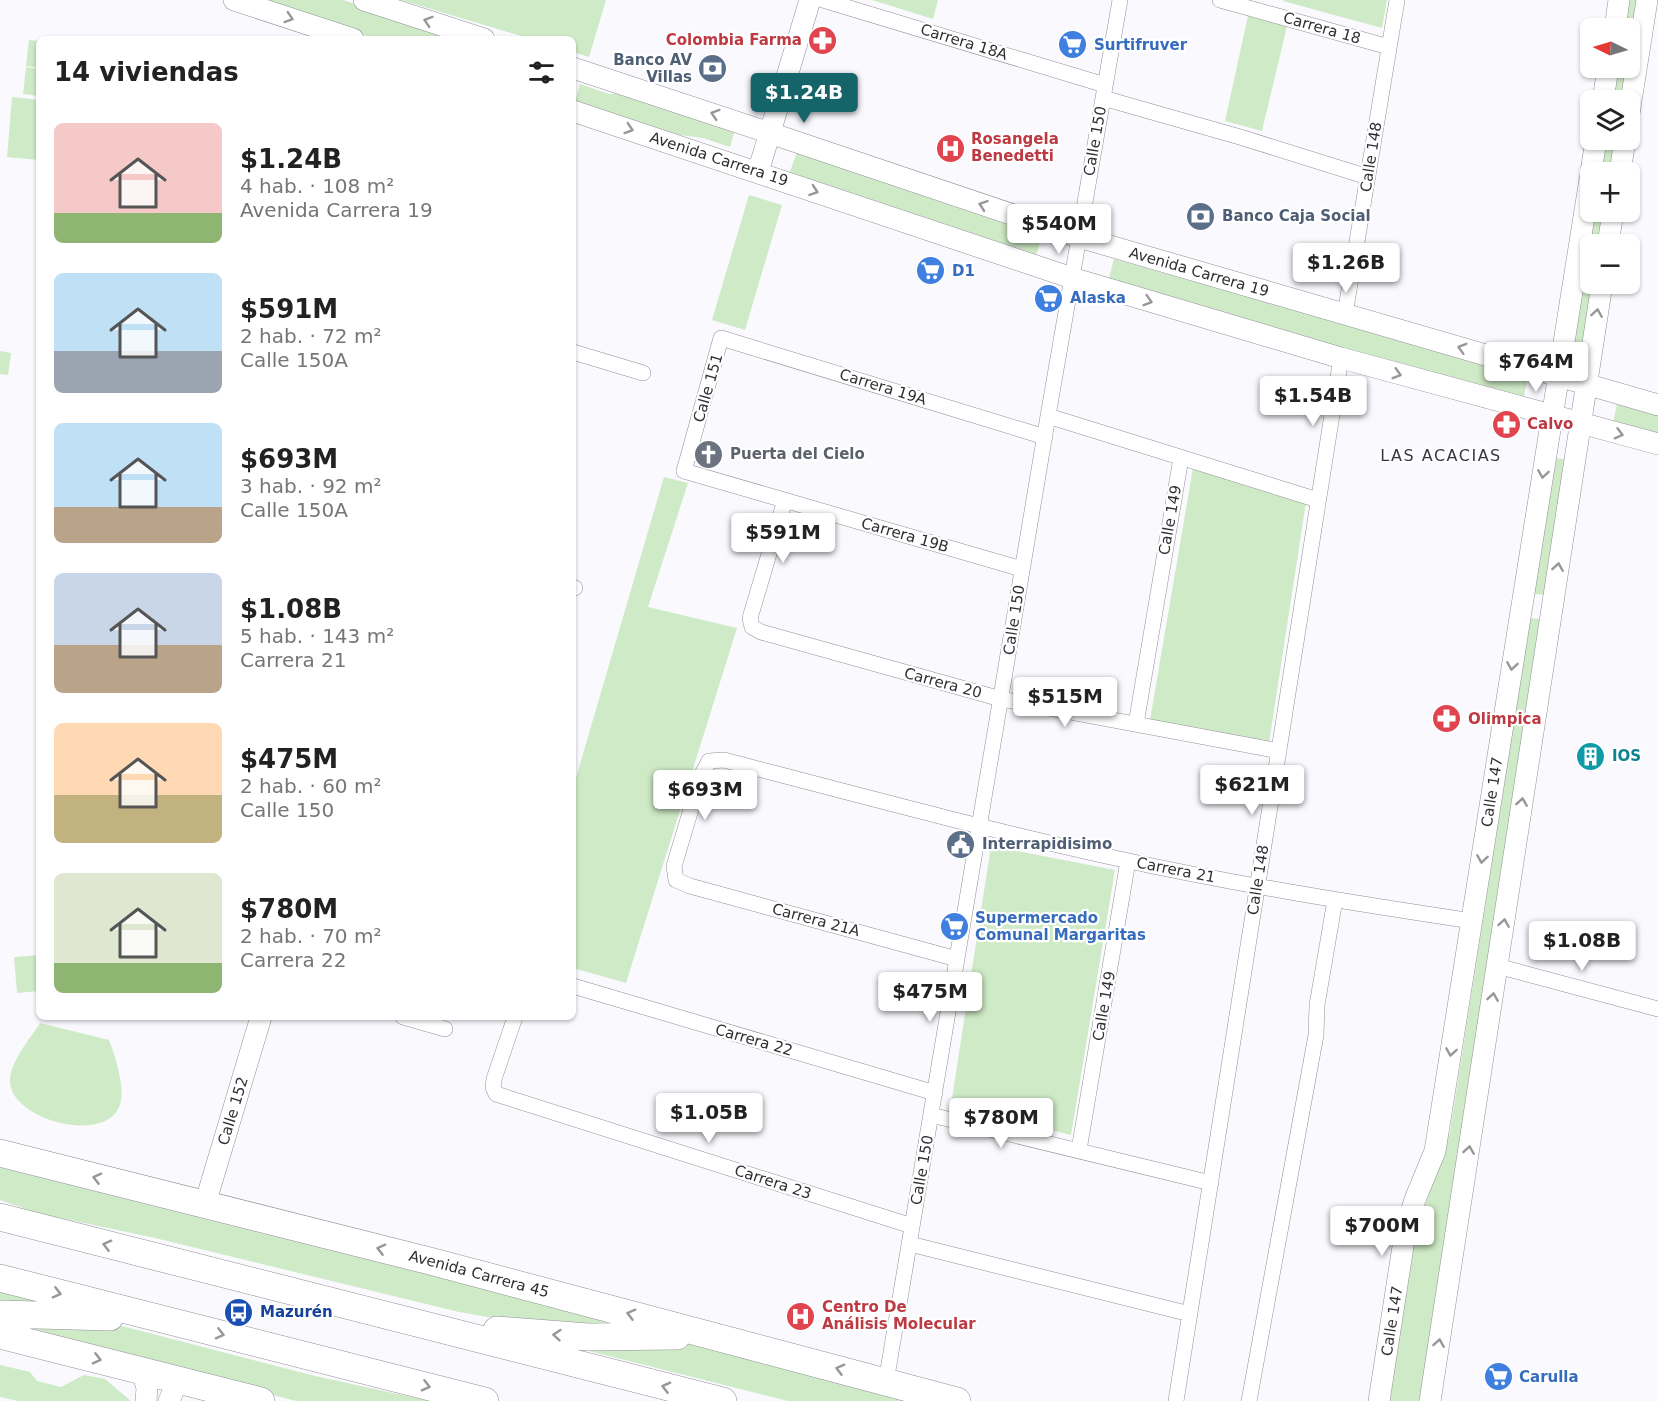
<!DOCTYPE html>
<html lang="es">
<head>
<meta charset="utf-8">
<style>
  :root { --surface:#fff; --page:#f2f2f2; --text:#222; --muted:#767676; --accent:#15646a }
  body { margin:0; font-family:"DejaVu Sans",sans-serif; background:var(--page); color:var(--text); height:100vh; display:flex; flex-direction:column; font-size:22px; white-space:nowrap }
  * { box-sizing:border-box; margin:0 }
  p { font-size:20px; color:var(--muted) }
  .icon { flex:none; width:33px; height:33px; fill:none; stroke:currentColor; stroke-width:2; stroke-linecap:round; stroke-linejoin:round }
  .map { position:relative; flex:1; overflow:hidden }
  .side { position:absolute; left:36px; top:36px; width:540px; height:984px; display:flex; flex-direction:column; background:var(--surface); border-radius:9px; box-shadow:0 2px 4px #0004 }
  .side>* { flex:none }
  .needle { width:39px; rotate:275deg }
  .tools { position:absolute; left:1580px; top:18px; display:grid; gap:12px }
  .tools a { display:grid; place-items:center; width:60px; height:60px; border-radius:9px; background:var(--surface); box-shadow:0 2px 4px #0004; font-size:30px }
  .price { position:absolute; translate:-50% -51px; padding:0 14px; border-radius:6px; background:#fff; color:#222; font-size:20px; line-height:39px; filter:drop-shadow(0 2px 3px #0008) }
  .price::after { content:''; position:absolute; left:50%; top:36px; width:18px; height:14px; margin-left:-9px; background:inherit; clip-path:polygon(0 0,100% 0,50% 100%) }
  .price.on { background:var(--accent); color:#fff }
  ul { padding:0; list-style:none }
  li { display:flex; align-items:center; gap:18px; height:150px; padding:0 18px }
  li span { display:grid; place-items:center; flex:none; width:168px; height:120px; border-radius:9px; color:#555 }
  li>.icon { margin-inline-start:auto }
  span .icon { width:72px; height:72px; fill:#fffc; stroke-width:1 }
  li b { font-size:26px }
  h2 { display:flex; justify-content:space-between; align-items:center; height:72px; padding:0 18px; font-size:26px }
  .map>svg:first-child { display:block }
  .green { fill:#cfeac6 }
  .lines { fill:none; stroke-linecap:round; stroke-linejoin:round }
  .street-casing { stroke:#909098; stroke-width:16 }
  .secondary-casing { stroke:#909098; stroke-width:22 }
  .highway-casing { stroke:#909098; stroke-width:28 }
  .street { stroke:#fff; stroke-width:15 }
  .secondary { stroke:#fff; stroke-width:21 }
  .highway { stroke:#fff; stroke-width:27 }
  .oneway { stroke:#979798 }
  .labels { text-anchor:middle; stroke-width:4.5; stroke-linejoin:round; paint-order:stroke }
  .street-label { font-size:15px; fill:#2f2f32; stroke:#fff }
  .health-label { font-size:15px; font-weight:bold; fill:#be3a42; stroke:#fff; text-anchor:start }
  .shop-label { font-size:15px; font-weight:bold; fill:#366cbe; stroke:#fff; text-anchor:start }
  .service-label { font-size:15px; font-weight:bold; fill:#4e5e75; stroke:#fff; text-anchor:start }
  .worship-label { font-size:15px; font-weight:bold; fill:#5b616d; stroke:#fff; text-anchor:start }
  .culture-label { font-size:15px; font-weight:bold; fill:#0d838f; stroke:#fff; text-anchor:start }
  .transit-label { font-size:15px; font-weight:bold; fill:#164399; stroke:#fff; text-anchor:start }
  .neighbourhood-label { font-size:16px; letter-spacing:1.5px; fill:#38373e; stroke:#fff }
</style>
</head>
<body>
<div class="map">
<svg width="1658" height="1401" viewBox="0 0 1658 1401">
  <rect width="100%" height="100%" fill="#f9f9fe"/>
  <path class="green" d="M 254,0 L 343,0 L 463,39 L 376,39 Z
    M 401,0 L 606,0 L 589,57 L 573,52 L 573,39 L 531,39 Z
    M 872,0 L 938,0 L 933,19 Z
    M 1283,0 L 1387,0 L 1382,28 L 1283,1 Z
    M 1627,0 L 1642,0 L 1625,100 L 1610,100 L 1616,68 L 1629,68 L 1629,28 L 1622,28 Z
    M 1248,16 L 1287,26 L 1262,131 L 1225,121 Z
    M 29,40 L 39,41 L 39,68 L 26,66 Z
    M 26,67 L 39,69 L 39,96 L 23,94 Z
    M 580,84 L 609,94 L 627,93 L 735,130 L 730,147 L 703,138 L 680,135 L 575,102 Z
    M 12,97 L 39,100 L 39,160 L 7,157 Z
    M 1604,140 L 1619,140 L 1613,172 L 1599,172 Z
    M 797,152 L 1043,234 L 1035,259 L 788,177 Z
    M 749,195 L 782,205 L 745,330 L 712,320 Z
    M 1592,212 L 1607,212 L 1602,244 L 1590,244 L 1590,284 L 1595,284 L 1585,347 L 1571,344 Z
    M 1114,259 L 1528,377 L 1524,396 L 1361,353 L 1108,282 Z
    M 0,351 L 11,353 L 8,375 L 0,374 Z
    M 1617,404 L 1658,414 L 1658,435 L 1613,423 Z
    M 1552,458 L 1564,459 L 1546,595 L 1534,594 Z
    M 1193,468 L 1306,502 L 1269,743 L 1150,720 Z
    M 664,477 L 688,483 L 648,607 L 737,628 L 626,983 L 573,968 L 573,788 Z
    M 1530,618 L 1540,619 L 1421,1401 L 1389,1401 L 1415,1236 L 1450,1132 Z
    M 991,846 L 1115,870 L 1071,1135 L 951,1105 Z
    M 39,955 L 39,991 L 17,993 L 14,957 Z
    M 40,1023 L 109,1040 C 115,1056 127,1091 119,1107 C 103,1145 7,1119 10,1079 C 12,1059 30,1039 40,1023 Z
    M 0,1163 L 656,1331 L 538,1326 L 459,1312 L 155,1238 L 37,1213 L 0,1200 Z
    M 0,1288 L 54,1301 L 0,1308 Z
    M 99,1320 L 315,1376 L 430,1401 L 296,1401 L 0,1324 Z
    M 648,1343 L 694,1344 L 926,1401 L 788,1401 L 581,1349 Z
    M 0,1365 L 30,1372 L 37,1381 L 61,1387 L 84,1375 L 105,1379 L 131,1401 L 18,1401 L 0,1397 Z"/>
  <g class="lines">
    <defs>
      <path id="street" d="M 823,0 L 1105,85
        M 1220,0 L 1389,47
        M 1103,98 L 1240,137 L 1368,177
        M 1345,314 L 1397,0
        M 573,352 L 643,373
        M 1048,416 L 1318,500
        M 785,500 L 750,618 L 752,627 L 761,632 L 1001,699 L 1279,751
        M 1022,569 L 684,471 L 721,338 L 1045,437
        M 573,587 L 575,588
        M 1136,724 L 1181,458
        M 957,959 L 690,886 L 676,880 L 674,866 L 701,776 L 709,761 L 724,760 C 854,794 984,829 1115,858 C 1233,884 1353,903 1472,921
        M 1497,966 L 1658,1009
        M 573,986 L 935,1093
        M 403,1017 L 445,1029
        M 515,1017 L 494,1079 L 493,1087 L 496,1094 L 912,1226
        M 931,1115 L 1211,1183
        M 1079,1150 L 1128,861
        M 910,1244 L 1190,1314
        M 886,1382 L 1048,416 L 1120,0
        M 1176,1401 L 1341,358
        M 1249,1401 L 1316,1035 L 1317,1005 L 1335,900"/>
      <path id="secondary" d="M 234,0 L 353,39
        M 364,0 L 484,39
        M 1615,28 L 1619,0
        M 573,68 L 770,133 L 1079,237 L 1658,405
        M 1603,100 L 1608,68
        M 573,111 L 1072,278 L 1341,358 L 1658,444
        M 1629,114 L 1647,0
        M 758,172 L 810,0
        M 1591,172 L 1596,140
        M 1620,172 L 1625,140
        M 1608,244 L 1613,212
        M 205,1204 L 261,1017
        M 142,1371 L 147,1388 L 146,1401
        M 169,1401 L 178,1380
        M 1379,1401 L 1406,1227 L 1416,1197 L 1435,1151 L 1590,179
        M 1430,1401 L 1602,284"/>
      <path id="highway" d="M 0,1153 L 426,1260 L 957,1401
        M 0,1217 L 723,1401
        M 0,1278 L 485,1401
        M 0,1314 L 110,1317
        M 497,1330 L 588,1337 L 677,1336
        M 0,1335 L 261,1401"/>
    </defs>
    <use href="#street" class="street-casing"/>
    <use href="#secondary" class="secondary-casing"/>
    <use href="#highway" class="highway-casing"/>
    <use href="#street" class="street"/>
    <use href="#secondary" class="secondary"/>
    <use href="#highway" class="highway"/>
  </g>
  <defs><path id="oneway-chevron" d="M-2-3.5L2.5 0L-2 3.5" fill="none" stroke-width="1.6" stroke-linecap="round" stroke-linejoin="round" transform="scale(1.5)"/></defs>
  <g class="oneway">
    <use href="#oneway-chevron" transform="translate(289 18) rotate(18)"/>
    <use href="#oneway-chevron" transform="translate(428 21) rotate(-162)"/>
    <use href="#oneway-chevron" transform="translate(715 114) rotate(-162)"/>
    <use href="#oneway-chevron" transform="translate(629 129) rotate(18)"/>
    <use href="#oneway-chevron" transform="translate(814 191) rotate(19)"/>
    <use href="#oneway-chevron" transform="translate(983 205) rotate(-161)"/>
    <use href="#oneway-chevron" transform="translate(1148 301) rotate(17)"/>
    <use href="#oneway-chevron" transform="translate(1597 313) rotate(-81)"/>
    <use href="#oneway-chevron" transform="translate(1462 348) rotate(-164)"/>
    <use href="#oneway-chevron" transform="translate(1397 374) rotate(16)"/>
    <use href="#oneway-chevron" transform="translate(1619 434) rotate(15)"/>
    <use href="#oneway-chevron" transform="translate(1543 474) rotate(99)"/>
    <use href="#oneway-chevron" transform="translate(1558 567) rotate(-81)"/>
    <use href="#oneway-chevron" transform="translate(1512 666) rotate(99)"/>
    <use href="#oneway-chevron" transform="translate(1522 802) rotate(-81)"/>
    <use href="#oneway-chevron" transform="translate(1482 859) rotate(99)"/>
    <use href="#oneway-chevron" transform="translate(1504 923) rotate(-81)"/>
    <use href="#oneway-chevron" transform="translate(1493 997) rotate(-81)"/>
    <use href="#oneway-chevron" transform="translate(1451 1052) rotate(99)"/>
    <use href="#oneway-chevron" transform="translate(1469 1150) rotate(-81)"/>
    <use href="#oneway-chevron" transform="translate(97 1178) rotate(-166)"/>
    <use href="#oneway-chevron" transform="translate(107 1245) rotate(-166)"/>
    <use href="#oneway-chevron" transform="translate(381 1249) rotate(-166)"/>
    <use href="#oneway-chevron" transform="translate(57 1293) rotate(14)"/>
    <use href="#oneway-chevron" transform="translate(631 1314) rotate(-165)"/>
    <use href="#oneway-chevron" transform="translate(220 1334) rotate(14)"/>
    <use href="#oneway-chevron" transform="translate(557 1335) rotate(-175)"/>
    <use href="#oneway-chevron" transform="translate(1439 1343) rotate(-81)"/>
    <use href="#oneway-chevron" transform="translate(97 1359) rotate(14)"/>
    <use href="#oneway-chevron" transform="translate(840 1369) rotate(-165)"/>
    <use href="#oneway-chevron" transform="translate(426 1386) rotate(14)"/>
    <use href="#oneway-chevron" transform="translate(666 1387) rotate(-166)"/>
  </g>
  <defs>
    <symbol id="pharmacy-disc" viewBox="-11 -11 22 22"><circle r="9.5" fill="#e0444e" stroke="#fff"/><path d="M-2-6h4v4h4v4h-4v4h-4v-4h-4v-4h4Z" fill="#fff"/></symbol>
    <symbol id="supermarket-disc" viewBox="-11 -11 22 22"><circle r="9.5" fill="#3f7fe0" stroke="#fff"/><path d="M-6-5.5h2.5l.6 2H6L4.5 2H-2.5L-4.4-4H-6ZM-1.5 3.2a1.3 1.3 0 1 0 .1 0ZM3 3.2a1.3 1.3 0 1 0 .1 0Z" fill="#fff"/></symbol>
    <symbol id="bank-disc" viewBox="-11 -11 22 22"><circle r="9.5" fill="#5c6f8a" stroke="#fff"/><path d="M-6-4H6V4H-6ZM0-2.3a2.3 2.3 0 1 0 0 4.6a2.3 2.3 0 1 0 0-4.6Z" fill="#fff"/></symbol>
    <symbol id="hospital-disc" viewBox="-11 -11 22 22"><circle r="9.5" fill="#e0444e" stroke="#fff"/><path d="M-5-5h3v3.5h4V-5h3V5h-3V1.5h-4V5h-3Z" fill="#fff"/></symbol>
    <symbol id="church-disc" viewBox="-11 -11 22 22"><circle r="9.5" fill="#6b7280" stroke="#fff"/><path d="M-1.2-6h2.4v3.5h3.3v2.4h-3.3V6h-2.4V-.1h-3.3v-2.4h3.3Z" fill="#fff"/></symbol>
    <symbol id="building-disc" viewBox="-11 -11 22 22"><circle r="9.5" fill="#0f9aa8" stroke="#fff"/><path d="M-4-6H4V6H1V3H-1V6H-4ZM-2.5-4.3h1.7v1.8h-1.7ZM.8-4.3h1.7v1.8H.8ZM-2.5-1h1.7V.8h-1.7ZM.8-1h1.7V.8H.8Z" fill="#fff"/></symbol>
    <symbol id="civic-disc" viewBox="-11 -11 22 22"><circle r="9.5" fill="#5c6f8a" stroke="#fff"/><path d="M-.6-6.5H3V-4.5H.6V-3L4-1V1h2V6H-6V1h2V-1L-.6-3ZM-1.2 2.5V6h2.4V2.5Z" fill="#fff"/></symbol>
    <symbol id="bus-disc" viewBox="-11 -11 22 22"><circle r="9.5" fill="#1a4fb4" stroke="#fff"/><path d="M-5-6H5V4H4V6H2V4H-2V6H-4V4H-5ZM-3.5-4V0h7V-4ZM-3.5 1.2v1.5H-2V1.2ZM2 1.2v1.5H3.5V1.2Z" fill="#fff"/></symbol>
  </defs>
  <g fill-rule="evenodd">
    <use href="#pharmacy-disc" x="806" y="24" width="33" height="33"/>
    <use href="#supermarket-disc" x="1056" y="28" width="33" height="33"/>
    <use href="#bank-disc" x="696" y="52" width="33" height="33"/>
    <use href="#hospital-disc" x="934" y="132" width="33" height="33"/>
    <use href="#bank-disc" x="1184" y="200" width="33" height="33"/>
    <use href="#supermarket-disc" x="914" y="254" width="33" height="33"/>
    <use href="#supermarket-disc" x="1032" y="282" width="33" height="33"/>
    <use href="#pharmacy-disc" x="1490" y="408" width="33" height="33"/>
    <use href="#church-disc" x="692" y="438" width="33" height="33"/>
    <use href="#pharmacy-disc" x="1430" y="702" width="33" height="33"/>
    <use href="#building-disc" x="1574" y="740" width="33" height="33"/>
    <use href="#civic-disc" x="944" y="828" width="33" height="33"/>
    <use href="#supermarket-disc" x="938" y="910" width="33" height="33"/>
    <use href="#bus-disc" x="222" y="1296" width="33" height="33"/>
    <use href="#hospital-disc" x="784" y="1300" width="33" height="33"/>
    <use href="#supermarket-disc" x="1482" y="1360" width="33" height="33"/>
  </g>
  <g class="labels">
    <g class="street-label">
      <text transform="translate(1322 28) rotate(16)" y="5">Carrera 18</text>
      <text transform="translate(964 42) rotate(17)" y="5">Carrera 18A</text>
      <text transform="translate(1095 141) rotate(-80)" y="5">Calle 150</text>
      <text transform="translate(1371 157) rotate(-81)" y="5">Calle 148</text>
      <text transform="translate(719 159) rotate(18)" y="5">Avenida Carrera 19</text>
      <text transform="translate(1199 272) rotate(16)" y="5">Avenida Carrera 19</text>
      <text transform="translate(883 387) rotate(17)" y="5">Carrera 19A</text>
      <text transform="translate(708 388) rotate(-74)" y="5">Calle 151</text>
      <text transform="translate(1170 520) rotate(-80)" y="5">Calle 149</text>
      <text transform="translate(905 535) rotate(16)" y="5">Carrera 19B</text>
      <text transform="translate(1014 620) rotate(-81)" y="5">Calle 150</text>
      <text transform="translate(943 683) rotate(15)" y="5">Carrera 20</text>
      <text transform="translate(1492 792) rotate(-81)" y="5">Calle 147</text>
      <text transform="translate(1176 870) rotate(11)" y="5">Carrera 21</text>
      <text transform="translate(1258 880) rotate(-81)" y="5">Calle 148</text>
      <text transform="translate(816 920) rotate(15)" y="5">Carrera 21A</text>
      <text transform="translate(1104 1006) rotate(-80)" y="5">Calle 149</text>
      <text transform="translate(754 1040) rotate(16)" y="5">Carrera 22</text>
      <text transform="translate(233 1111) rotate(-73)" y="5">Calle 152</text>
      <text transform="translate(922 1170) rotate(-80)" y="5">Calle 150</text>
      <text transform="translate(773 1182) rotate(18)" y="5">Carrera 23</text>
      <text transform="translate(479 1274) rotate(15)" y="5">Avenida Carrera 45</text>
      <text transform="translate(1392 1321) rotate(-81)" y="5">Calle 147</text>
    </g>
    <g class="health-label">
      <text x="802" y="45" text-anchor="end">Colombia Farma</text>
      <text x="971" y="144">Rosangela<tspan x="971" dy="17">Benedetti</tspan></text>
      <text x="1527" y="429">Calvo</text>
      <text x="1468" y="724">Olimpica</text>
      <text x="822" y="1312">Centro De<tspan x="822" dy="17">Análisis Molecular</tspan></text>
    </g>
    <g class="shop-label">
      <text x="1094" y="50">Surtifruver</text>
      <text x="952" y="276">D1</text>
      <text x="1070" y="303">Alaska</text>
      <text x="975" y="923">Supermercado<tspan x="975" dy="17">Comunal Margaritas</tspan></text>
      <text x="1519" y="1382">Carulla</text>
    </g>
    <g class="service-label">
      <text x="692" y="65" text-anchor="end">Banco AV<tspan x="692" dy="17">Villas</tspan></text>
      <text x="1222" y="221">Banco Caja Social</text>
      <text x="982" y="849">Interrapidisimo</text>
    </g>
    <g class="worship-label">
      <text x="730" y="459">Puerta del Cielo</text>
    </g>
    <g class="culture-label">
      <text x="1612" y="761">IOS</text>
    </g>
    <g class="transit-label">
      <text x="260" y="1317">Mazurén</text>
    </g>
    <g class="neighbourhood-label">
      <text x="1441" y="461">LAS ACACIAS</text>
    </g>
  </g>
</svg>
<div class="tools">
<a><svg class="needle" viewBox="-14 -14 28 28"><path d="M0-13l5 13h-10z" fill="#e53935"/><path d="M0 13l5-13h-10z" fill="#767676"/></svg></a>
<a><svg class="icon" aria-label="layers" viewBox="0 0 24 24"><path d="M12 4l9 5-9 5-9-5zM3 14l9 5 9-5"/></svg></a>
<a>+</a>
<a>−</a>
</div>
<b class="price on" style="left:804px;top:124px">$1.24B</b>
<b class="price" style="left:1059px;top:255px">$540M</b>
<b class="price" style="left:1346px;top:294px">$1.26B</b>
<b class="price" style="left:1536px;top:393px">$764M</b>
<b class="price" style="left:1313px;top:427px">$1.54B</b>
<b class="price" style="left:783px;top:564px">$591M</b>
<b class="price" style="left:1065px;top:728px">$515M</b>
<b class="price" style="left:1252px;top:816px">$621M</b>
<b class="price" style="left:705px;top:821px">$693M</b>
<b class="price" style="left:1582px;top:972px">$1.08B</b>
<b class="price" style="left:930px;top:1023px">$475M</b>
<b class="price" style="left:709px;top:1144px">$1.05B</b>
<b class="price" style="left:1001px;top:1149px">$780M</b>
<b class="price" style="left:1382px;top:1257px">$700M</b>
<section class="side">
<h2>14 viviendas<svg class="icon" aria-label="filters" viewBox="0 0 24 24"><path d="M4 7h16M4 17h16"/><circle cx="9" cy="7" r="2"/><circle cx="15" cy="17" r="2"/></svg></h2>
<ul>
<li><span style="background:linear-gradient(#f6c9c9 75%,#8fb573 0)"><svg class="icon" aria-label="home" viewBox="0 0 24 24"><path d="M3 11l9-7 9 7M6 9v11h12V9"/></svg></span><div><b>$1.24B</b><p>4 hab. · 108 m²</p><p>Avenida Carrera 19</p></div></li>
<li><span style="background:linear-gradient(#bfe0f5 65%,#9aa5b1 0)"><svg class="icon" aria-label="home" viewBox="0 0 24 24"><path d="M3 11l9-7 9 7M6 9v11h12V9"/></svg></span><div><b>$591M</b><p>2 hab. · 72 m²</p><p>Calle 150A</p></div></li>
<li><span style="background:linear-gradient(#bfe0f5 70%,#b9a48a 0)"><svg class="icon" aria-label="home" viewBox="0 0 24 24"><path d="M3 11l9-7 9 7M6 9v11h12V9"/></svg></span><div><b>$693M</b><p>3 hab. · 92 m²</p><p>Calle 150A</p></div></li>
<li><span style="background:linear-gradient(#c9d6e8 60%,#b9a48a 0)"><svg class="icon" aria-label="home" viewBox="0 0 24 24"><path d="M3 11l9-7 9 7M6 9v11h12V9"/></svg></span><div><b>$1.08B</b><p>5 hab. · 143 m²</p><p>Carrera 21</p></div></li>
<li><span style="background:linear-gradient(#ffd9b3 60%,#c2b280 0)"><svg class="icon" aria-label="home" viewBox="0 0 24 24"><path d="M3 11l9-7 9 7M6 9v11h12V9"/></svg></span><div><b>$475M</b><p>2 hab. · 60 m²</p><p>Calle 150</p></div></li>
<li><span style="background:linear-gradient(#dfe7d0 75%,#8fb573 0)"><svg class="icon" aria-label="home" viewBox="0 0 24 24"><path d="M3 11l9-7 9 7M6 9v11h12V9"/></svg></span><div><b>$780M</b><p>2 hab. · 70 m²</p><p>Carrera 22</p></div></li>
</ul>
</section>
</div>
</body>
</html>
